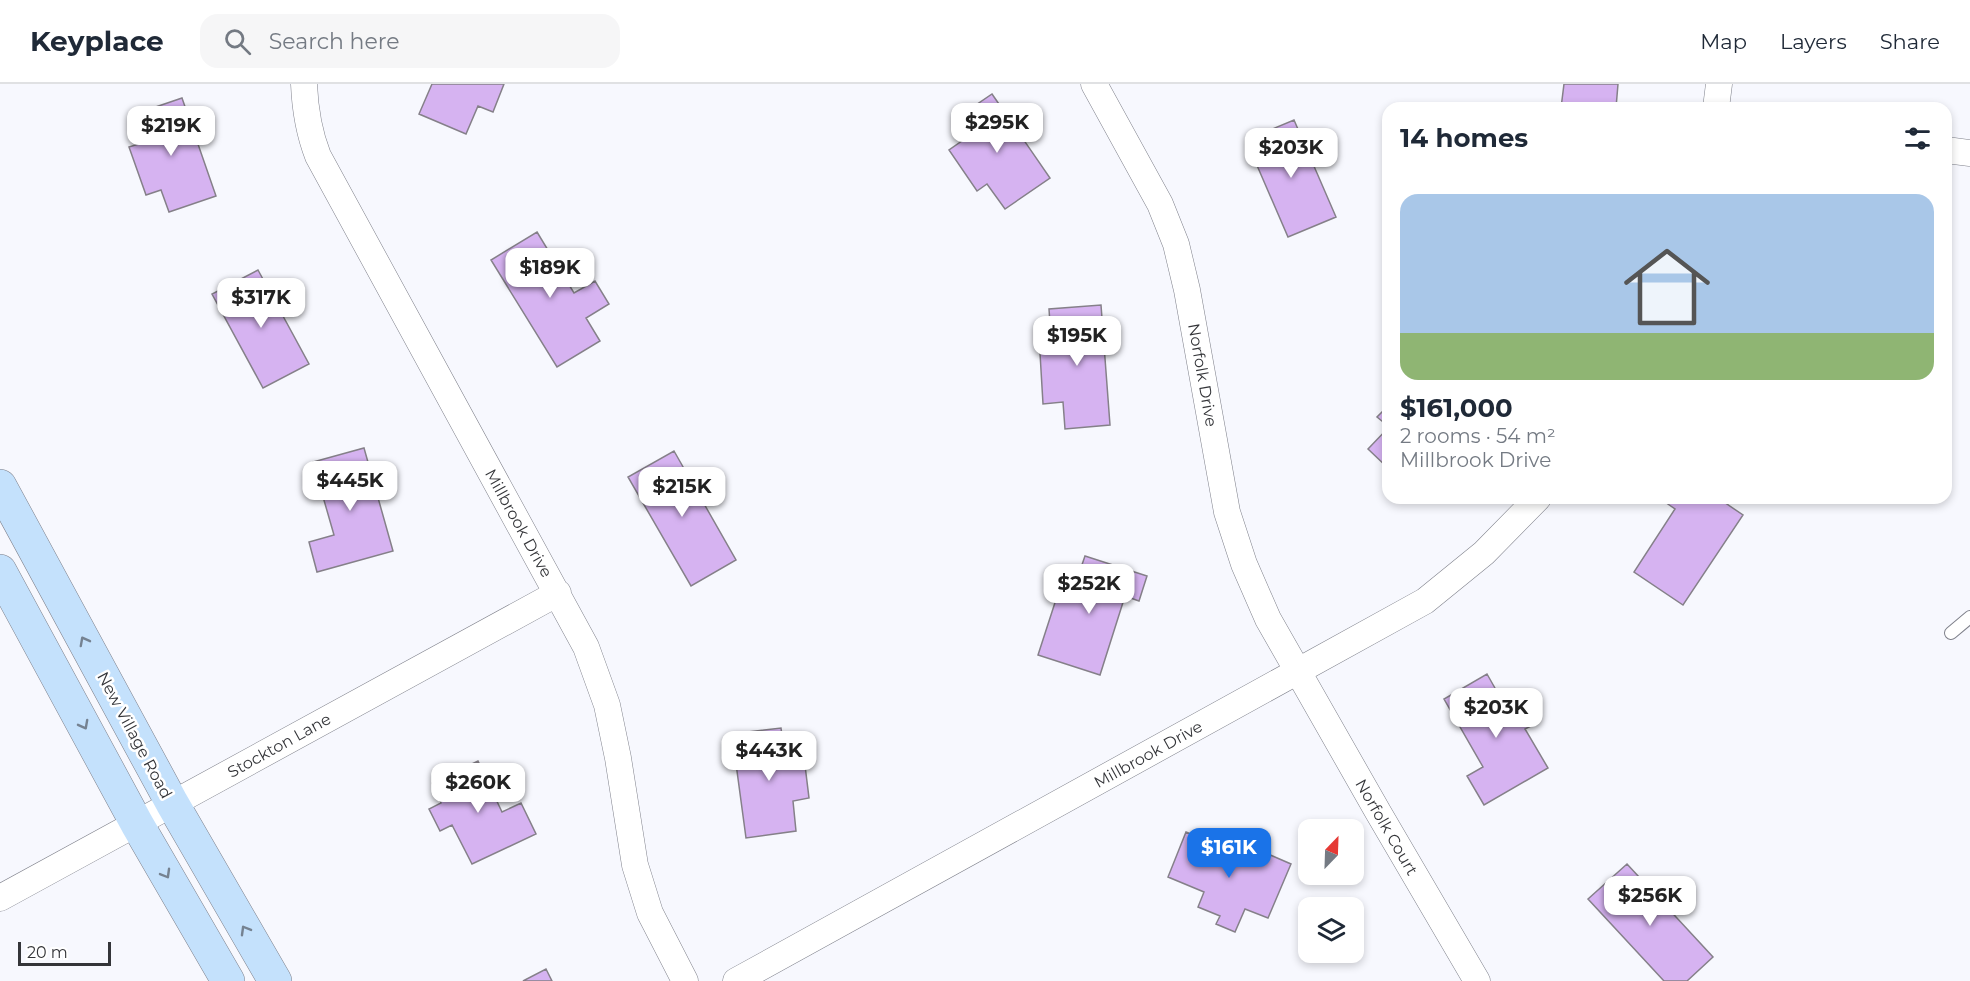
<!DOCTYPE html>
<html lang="en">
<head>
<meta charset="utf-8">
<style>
  :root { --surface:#fff; --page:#f6f6f7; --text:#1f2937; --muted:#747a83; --line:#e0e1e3; --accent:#1a73e8 }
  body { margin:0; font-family:Montserrat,sans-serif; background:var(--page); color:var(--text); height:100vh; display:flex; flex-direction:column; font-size:22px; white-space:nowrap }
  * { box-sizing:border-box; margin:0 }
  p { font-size:20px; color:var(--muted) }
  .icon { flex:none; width:33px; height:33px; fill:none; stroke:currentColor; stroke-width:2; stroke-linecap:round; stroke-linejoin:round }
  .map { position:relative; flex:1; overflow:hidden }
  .sheet { position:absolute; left:1382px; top:18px; width:570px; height:402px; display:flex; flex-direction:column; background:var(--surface); border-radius:18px; box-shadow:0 3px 9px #0003 }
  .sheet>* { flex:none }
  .needle { width:39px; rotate:23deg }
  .buttons { position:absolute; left:1298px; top:735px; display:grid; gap:12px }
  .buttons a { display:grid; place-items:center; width:66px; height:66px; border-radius:12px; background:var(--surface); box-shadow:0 3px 9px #0003; font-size:30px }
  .scale { position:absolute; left:18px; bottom:15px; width:93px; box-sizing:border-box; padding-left:6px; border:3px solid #343539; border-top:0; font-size:16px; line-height:21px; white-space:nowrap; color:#343539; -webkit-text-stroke:4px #fff; paint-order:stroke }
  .price { position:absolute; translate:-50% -51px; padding:0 14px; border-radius:12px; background:#fff; color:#222; font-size:20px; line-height:39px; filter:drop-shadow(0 2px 3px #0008) }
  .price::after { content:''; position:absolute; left:50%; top:36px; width:18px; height:14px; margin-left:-9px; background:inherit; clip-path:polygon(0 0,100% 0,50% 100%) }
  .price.on { background:var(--accent); color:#fff }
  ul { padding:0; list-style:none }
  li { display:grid; align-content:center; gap:12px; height:318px; padding:0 18px }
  li span { display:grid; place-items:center; height:186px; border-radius:18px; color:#555 }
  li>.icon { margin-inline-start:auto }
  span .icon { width:108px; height:108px; fill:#fffc; stroke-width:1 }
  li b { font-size:26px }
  h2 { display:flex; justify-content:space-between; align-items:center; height:72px; padding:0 18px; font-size:26px }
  header { display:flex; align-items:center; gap:36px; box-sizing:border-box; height:84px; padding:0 30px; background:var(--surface); border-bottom:2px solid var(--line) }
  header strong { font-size:28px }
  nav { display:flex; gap:33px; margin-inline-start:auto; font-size:21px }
  .search { width:420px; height:54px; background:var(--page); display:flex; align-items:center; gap:15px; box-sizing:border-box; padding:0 21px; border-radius:18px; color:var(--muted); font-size:22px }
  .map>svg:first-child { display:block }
  .building { fill:#d6b3f1; stroke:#858089; stroke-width:1.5 }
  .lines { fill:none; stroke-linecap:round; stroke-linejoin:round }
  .lane-casing { stroke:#7f818b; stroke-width:14 }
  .street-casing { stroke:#7f818b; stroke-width:27 }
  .secondary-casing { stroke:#7f818b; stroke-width:34 }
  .lane { stroke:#fff; stroke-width:12 }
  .street { stroke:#fff; stroke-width:26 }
  .secondary { stroke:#c4e1fc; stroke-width:33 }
  .oneway { stroke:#758291 }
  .labels { text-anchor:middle; stroke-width:5; stroke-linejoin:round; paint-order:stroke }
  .street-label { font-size:16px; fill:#343539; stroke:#fff }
</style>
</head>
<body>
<header>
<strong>Keyplace</strong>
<div class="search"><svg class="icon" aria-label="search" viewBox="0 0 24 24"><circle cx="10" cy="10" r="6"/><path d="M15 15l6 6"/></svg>Search here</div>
<nav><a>Map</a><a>Layers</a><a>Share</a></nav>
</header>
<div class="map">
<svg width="1970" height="897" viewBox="0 0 1970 897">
  <rect width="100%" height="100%" fill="#f7f8fe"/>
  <path class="building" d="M 432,0 L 504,0 L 493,28 L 478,22 L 466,50 L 419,30 Z
    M 1564,0 L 1618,0 L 1616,24 L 1561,24 Z
    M 992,10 L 1050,94 L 1005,125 L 987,100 L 977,107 L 949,66 L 966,54 L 954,36 Z
    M 182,14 L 216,112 L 169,128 L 161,106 L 146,111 L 129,63 L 145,58 L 135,30 Z
    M 1294,36 L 1336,133 L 1288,153 L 1246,56 Z
    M 537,148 L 574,209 L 595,197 L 609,220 L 586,234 L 600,257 L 557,283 L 491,176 Z
    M 258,186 L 309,280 L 263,304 L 212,210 Z
    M 1101,221 L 1110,341 L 1065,345 L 1063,318 L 1043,320 L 1040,269 L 1052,269 L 1049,225 Z
    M 1388,322 L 1388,342 L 1377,333 Z
    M 1388,344 L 1388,384 L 1368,365 Z
    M 364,364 L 393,467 L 317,488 L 309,458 L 334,451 L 313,378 Z
    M 674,367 L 736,476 L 691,502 L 628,393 Z
    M 1664,414 L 1718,414 L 1743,431 L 1683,521 L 1634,488 L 1675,425 L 1662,416 Z
    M 1085,472 L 1147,492 L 1139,517 L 1125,512 L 1100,591 L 1038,571 L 1062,497 L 1075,501 Z
    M 1487,590 L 1508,627 L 1525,617 L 1537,639 L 1525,645 L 1548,684 L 1484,721 L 1467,692 L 1483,683 L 1444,615 Z
    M 781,644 L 784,667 L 803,665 L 809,714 L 793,717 L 796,747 L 746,754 L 732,650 Z
    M 478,677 L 502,728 L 521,719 L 536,750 L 472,780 L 452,741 L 440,747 L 429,725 L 441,719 L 432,699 Z
    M 1186,748 L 1255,776 L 1259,766 L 1291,780 L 1268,834 L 1245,825 L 1235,848 L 1216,840 L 1220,832 L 1198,823 L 1204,808 L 1168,793 Z
    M 1627,780 L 1713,873 L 1687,897 L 1664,897 L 1588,815 Z
    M 546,885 L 552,897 L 523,897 Z"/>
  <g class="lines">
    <defs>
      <path id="lane" d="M 1951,549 L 1970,533"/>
      <path id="street" d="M 304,0 C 305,25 309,49 318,72 L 586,563 L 607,621 L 618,674 L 635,781 L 650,829 L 685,897
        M 1094,0 L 1160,120 L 1176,160 L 1187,206 L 1227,428 L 1244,480 L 1268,535 L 1378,728 L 1477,897
        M 1716,24 L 1719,0
        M 1946,66 L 1970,69
        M 0,814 L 558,509
        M 736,897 L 1425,517 L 1484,469 L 1538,414"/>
      <path id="secondary" d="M 0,402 L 172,719 L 275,897
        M 0,487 L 137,740 L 228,897"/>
    </defs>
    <use href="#lane" class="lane-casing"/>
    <use href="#street" class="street-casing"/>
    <use href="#secondary" class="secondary-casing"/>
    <use href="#lane" class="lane"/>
    <use href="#street" class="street"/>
    <use href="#secondary" class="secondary"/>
  </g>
  <defs><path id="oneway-chevron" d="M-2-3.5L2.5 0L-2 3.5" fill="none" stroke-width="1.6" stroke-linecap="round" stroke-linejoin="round" transform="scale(1.5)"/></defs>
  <g class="oneway">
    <use href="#oneway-chevron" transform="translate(84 557) rotate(-118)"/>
    <use href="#oneway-chevron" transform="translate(84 641) rotate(62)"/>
    <use href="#oneway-chevron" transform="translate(166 790) rotate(60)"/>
    <use href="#oneway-chevron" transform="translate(245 846) rotate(-120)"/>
  </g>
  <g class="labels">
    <g class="street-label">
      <text transform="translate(1203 291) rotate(80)" y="6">Norfolk Drive</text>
      <text transform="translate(519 439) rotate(61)" y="6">Millbrook Drive</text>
      <text transform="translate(135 651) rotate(62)" y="6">New Village Road</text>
      <text transform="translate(279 661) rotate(-29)" y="6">Stockton Lane</text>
      <text transform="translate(1148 670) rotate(-29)" y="6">Millbrook Drive</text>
      <text transform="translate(1387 743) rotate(60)" y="6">Norfolk Court</text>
    </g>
  </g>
</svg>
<div class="buttons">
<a><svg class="needle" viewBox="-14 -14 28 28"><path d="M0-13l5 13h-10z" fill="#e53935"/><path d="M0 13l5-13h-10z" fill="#747a83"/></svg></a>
<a><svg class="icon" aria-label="layers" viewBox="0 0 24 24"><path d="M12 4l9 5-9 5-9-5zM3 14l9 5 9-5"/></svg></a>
</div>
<div class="scale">20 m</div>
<b class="price" style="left:997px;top:70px">$295K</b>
<b class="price" style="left:171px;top:73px">$219K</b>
<b class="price" style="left:1291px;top:95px">$203K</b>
<b class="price" style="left:550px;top:215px">$189K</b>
<b class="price" style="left:261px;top:245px">$317K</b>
<b class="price" style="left:1077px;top:283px">$195K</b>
<b class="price" style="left:350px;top:428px">$445K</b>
<b class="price" style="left:682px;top:434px">$215K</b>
<b class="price" style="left:1089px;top:531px">$252K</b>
<b class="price" style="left:1496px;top:655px">$203K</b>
<b class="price" style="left:769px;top:698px">$443K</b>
<b class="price" style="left:478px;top:730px">$260K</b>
<b class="price on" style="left:1229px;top:795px">$161K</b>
<b class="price" style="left:1650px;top:843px">$256K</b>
<section class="sheet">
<h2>14 homes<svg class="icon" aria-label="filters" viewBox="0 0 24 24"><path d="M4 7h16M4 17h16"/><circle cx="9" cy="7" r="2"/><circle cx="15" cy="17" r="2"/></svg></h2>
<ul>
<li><span style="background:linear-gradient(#a9c7e8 75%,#8fb573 0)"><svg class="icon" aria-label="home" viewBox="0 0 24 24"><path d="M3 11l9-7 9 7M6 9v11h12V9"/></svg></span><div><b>$161,000</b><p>2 rooms · 54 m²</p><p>Millbrook Drive</p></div></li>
</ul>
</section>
</div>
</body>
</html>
